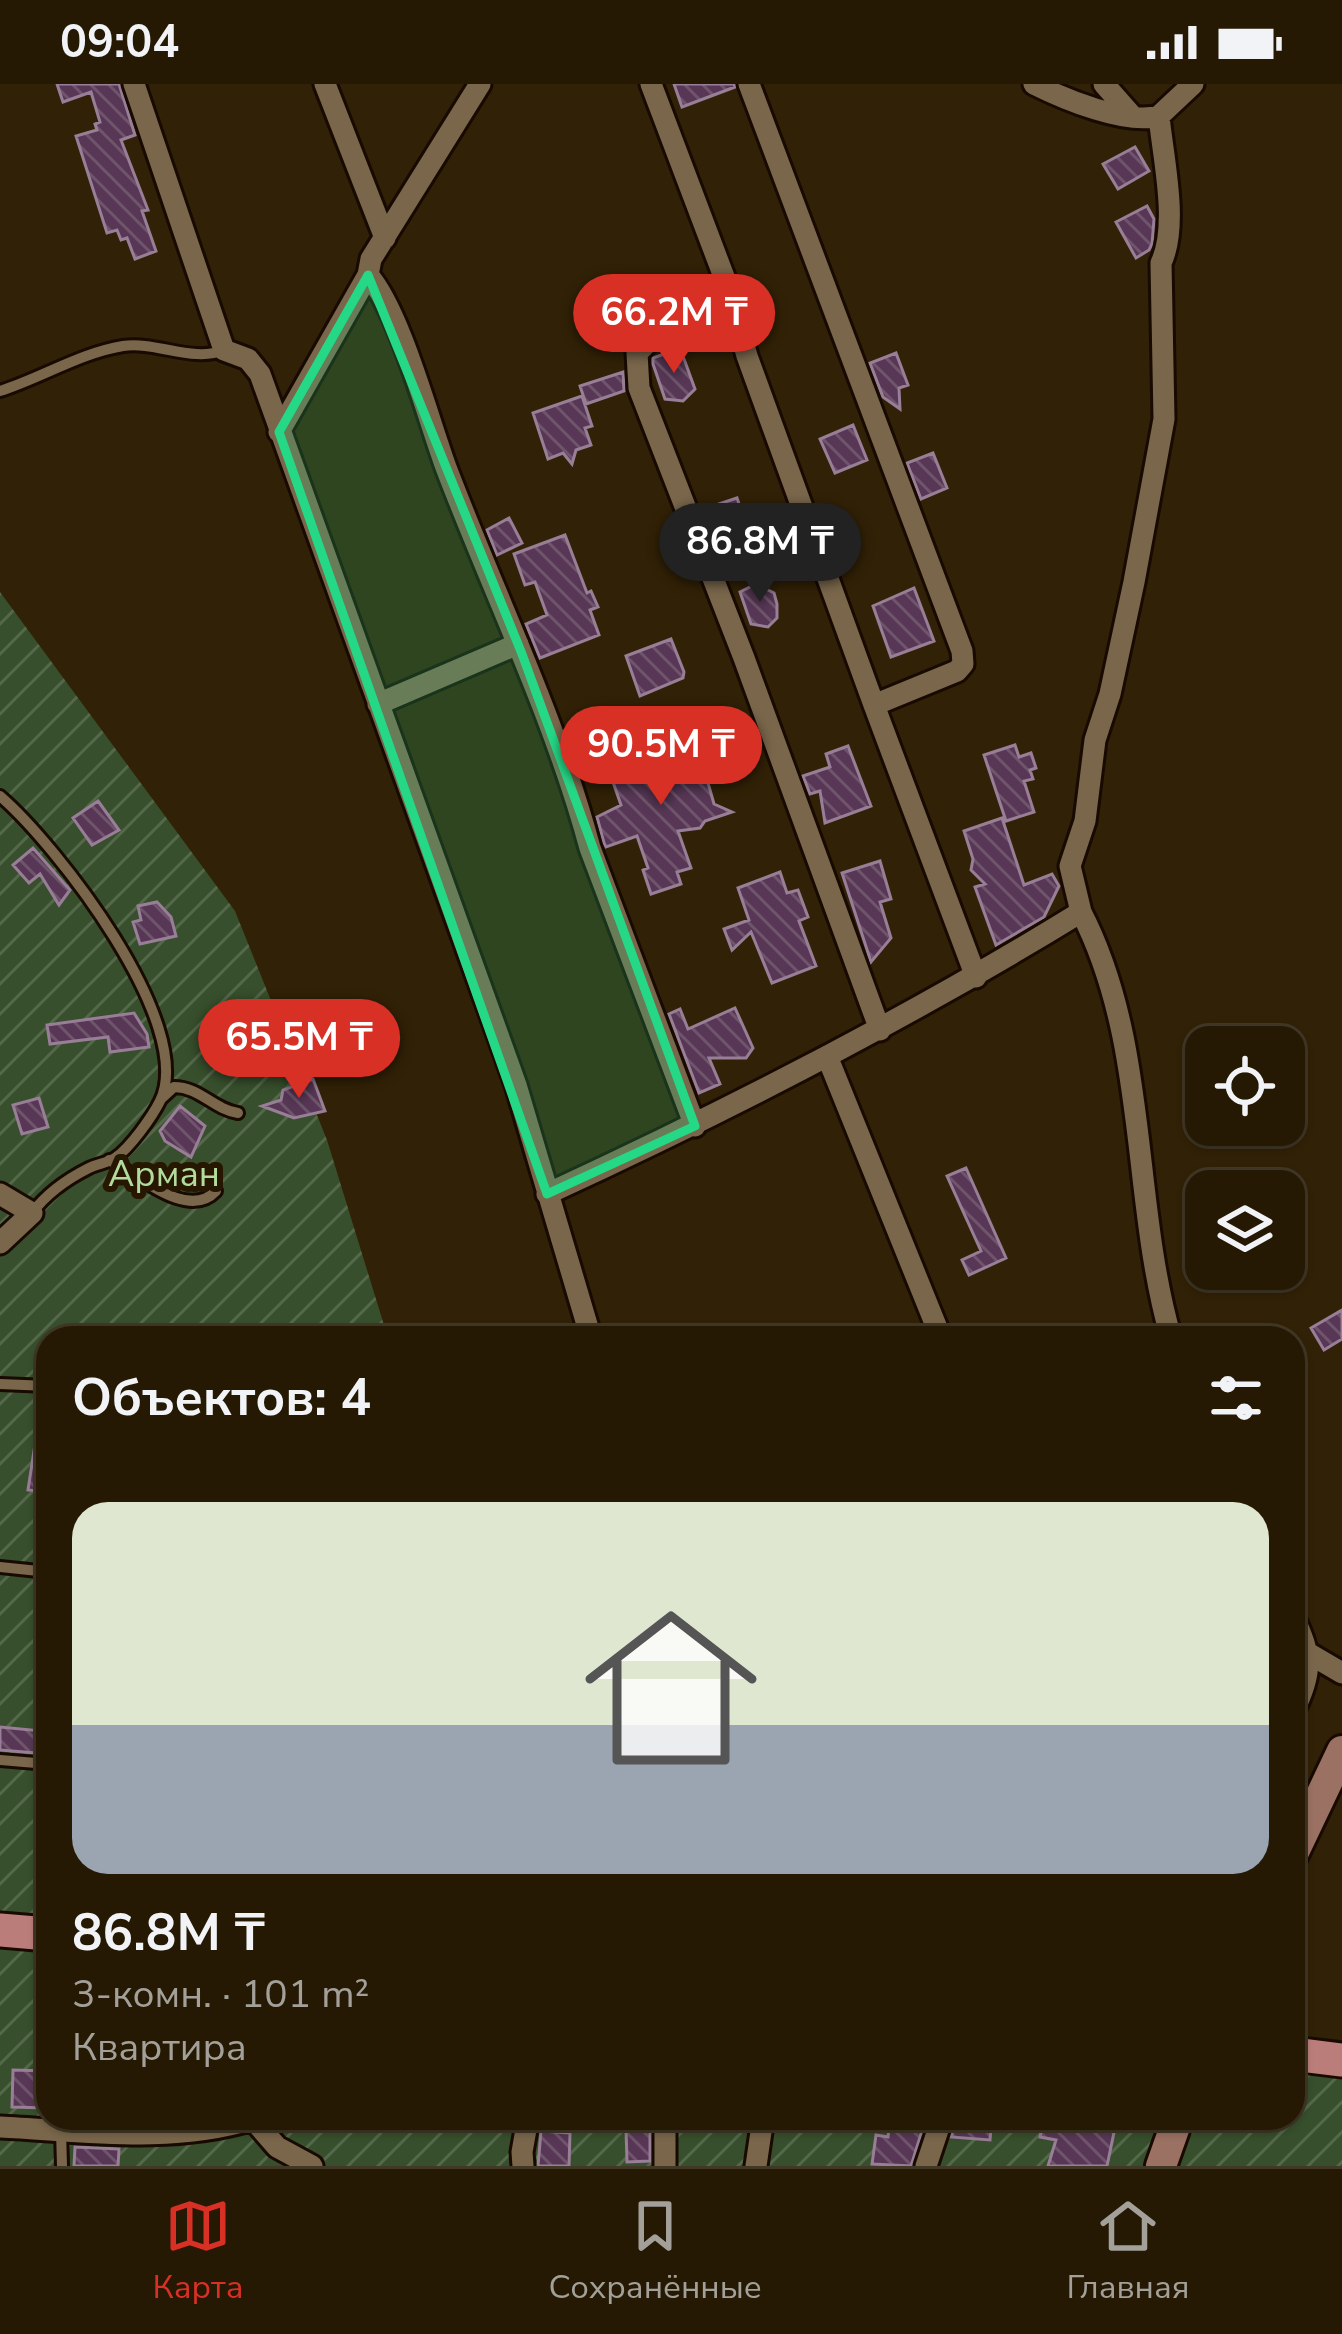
<!DOCTYPE html>
<html lang="ru">
<head>
<meta charset="utf-8">
<style>
  :root { --surface:#251904; --page:#312613; --text:#f1f3f6; --muted:#a3a09a; --line:#423826; --accent:#d93025 }
  body { margin:0; font-family:"Nunito Sans",sans-serif; background:var(--page); color:var(--text); height:100vh; display:flex; flex-direction:column; font-size:45px; white-space:nowrap }
  * { box-sizing:border-box; margin:0 }
  p { font-size:39px; color:var(--muted) }
  .icon { flex:none; width:66px; height:66px; fill:none; stroke:currentColor; stroke-width:2; stroke-linecap:round; stroke-linejoin:round }
  .map { position:relative; flex:1; overflow:hidden }
  .details { position:absolute; left:36px; top:1242px; width:1269px; height:804px; display:flex; flex-direction:column; background:var(--surface); border-radius:36px; box-shadow:0 3px 9px #0004,0 0 0 3px var(--line) }
  .details>* { flex:none }
  .controls { position:absolute; left:1185px; top:942px; display:grid; gap:24px }
  .controls a { display:grid; place-items:center; width:120px; height:120px; border-radius:24px; background:var(--surface); box-shadow:0 3px 9px #0004,0 0 0 3px var(--line); font-size:60px }
  .price { position:absolute; translate:-50% -102px; padding:0 27px; border-radius:42px; background:var(--accent); color:#fff; font-size:39px; line-height:78px; filter:drop-shadow(0 3px 6px #0008) }
  .price::after { content:''; position:absolute; left:50%; top:72px; width:36px; height:27px; margin-left:-18px; background:inherit; clip-path:polygon(0 0,100% 0,50% 100%) }
  .price.active { background:#222; color:#fff }
  ul { padding:0; list-style:none }
  li { display:grid; align-content:center; gap:24px; height:636px; padding:0 36px }
  li+li { border-top:3px solid var(--line) }
  li span { display:grid; place-items:center; height:372px; border-radius:36px; color:#555 }
  li>.icon { margin-inline-start:auto }
  span .icon { width:216px; height:216px; fill:#fffc; stroke-width:1 }
  li b { font-size:51px }
  h2 { display:flex; justify-content:space-between; align-items:center; height:144px; padding:0 36px; font-size:51px }
  .status { display:flex; justify-content:space-between; align-items:center; height:84px; padding:0 60px; background:var(--surface); direction:ltr }
  .status svg { height:33px; fill:currentColor }
  .tabs { display:flex; justify-content:space-around; align-items:center; height:168px; border-top:3px solid var(--line); background:var(--surface); font-size:33px; color:var(--muted) }
  .tabs a { display:grid; justify-items:center; gap:6px }
  .tabs .active { color:var(--accent) }
  .map>svg:first-child { display:block }
  .garden { fill:url(#garden-furrows) }
  .building { fill:url(#building-back-hatch); stroke:#987e96; stroke-width:3 }
  .lines { fill:none; stroke-linecap:round; stroke-linejoin:round }
  .lane-casing { stroke:#180a00; stroke-width:16 }
  .street-casing { stroke:#180a00; stroke-width:27 }
  .secondary-casing { stroke:#180a00; stroke-width:36 }
  .primary-casing { stroke:#180a00; stroke-width:39 }
  .lane { stroke:#79664b; stroke-width:10 }
  .street { stroke:#79664b; stroke-width:21 }
  .secondary { stroke:#9a7163; stroke-width:30 }
  .primary { stroke:#bb7d7a; stroke-width:33 }
  .marked { fill:#25d886; fill-opacity:0.2; stroke:#25d886; stroke-width:9; stroke-linejoin:round }
  .labels { text-anchor:middle; stroke-width:12; stroke-linejoin:round; paint-order:stroke }
  .park-label { font-size:36px; fill:#b1dc9e; stroke:#271700 }
</style>
</head>
<body>
<div class="status"><b>09:04</b><svg viewBox="0 0 49 12"><path d="M0 12V9h3v3zM5 12V6h3v6zM10 12V3h3v9zM15 12V0h3v12zM26 1h20v11H26zM47 4h2v5h-2z"/></svg></div>
<div class="map">
<svg width="1342" height="2082" viewBox="0 0 1342 2082">
  <defs>
    <pattern id="garden-furrows" width="10" height="10" patternUnits="userSpaceOnUse" patternTransform="scale(3)"><rect width="10" height="10" fill="#374f2c"/><path d="M-1 1l2-2M0 10L10 0M9 11l2-2" fill="none" stroke="#54684a"/></pattern>
    <pattern id="building-back-hatch" width="6" height="6" patternUnits="userSpaceOnUse" patternTransform="scale(3)"><rect width="6" height="6" fill="#573755"/><path d="M-1 5l2 2M0 0l6 6M5-1l2 2" fill="none" stroke="#6f546c"/></pattern>
  </defs>
  <rect width="100%" height="100%" fill="#312106"/>
  <path class="garden" d="M 0,508 L 235,827 L 327,1056 L 388,1254 L 48,1254 L 48,2034 L 1293,2034 L 1293,1970 L 1342,1976 L 1342,2082 L 0,2082 Z"/>
  <path class="building" d="M 57,0 L 119,0 L 135,51 L 121,56 L 148,126 L 142,127 L 156,167 L 135,175 L 127,154 L 121,156 L 117,146 L 107,149 L 76,52 L 97,46 L 95,40 L 100,38 L 91,8 L 63,18 Z
    M 674,0 L 734,0 L 735,3 L 682,23 Z
    M 1135,63 L 1149,87 L 1118,105 L 1103,80 Z
    M 1147,122 L 1154,135 L 1152,160 L 1149,166 L 1136,174 L 1116,138 Z
    M 680,264 L 695,305 L 683,317 L 665,315 L 653,280 L 653,274 Z
    M 896,269 L 908,301 L 899,304 L 900,325 L 883,313 L 870,279 Z
    M 623,288 L 624,307 L 586,320 L 580,302 Z
    M 582,312 L 592,342 L 585,344 L 591,361 L 576,366 L 572,380 L 563,369 L 548,375 L 533,329 Z
    M 853,341 L 867,376 L 835,389 L 820,355 Z
    M 933,369 L 947,404 L 921,415 L 907,379 Z
    M 737,414 L 746,440 L 719,450 L 710,423 Z
    M 509,434 L 522,459 L 497,471 L 487,446 Z
    M 565,451 L 587,509 L 591,507 L 598,523 L 590,526 L 599,551 L 540,574 L 526,540 L 547,531 L 535,498 L 525,501 L 514,470 Z
    M 756,500 L 774,509 L 777,520 L 777,534 L 768,543 L 751,540 L 740,508 Z
    M 914,504 L 934,557 L 891,573 L 873,522 Z
    M 671,555 L 684,588 L 683,594 L 640,612 L 626,572 Z
    M 698,655 L 713,679 L 707,682 L 710,690 L 706,692 L 714,720 L 732,728 L 705,737 L 700,744 L 678,747 L 691,784 L 677,788 L 681,800 L 651,810 L 643,786 L 648,784 L 637,752 L 606,763 L 604,759 L 597,733 L 621,721 L 606,678 L 640,666 L 644,677 Z
    M 1015,661 L 1019,673 L 1031,669 L 1036,684 L 1030,686 L 1033,695 L 1024,697 L 1034,728 L 1006,737 L 984,671 Z
    M 848,662 L 871,722 L 825,739 L 820,707 L 810,710 L 803,692 L 830,683 L 826,670 Z
    M 98,717 L 119,746 L 92,761 L 73,734 Z
    M 1002,734 L 1024,801 L 1052,790 L 1059,802 L 1044,833 L 996,861 L 975,803 L 985,800 L 971,786 L 973,775 L 964,747 Z
    M 33,764 L 70,806 L 59,821 L 40,790 L 29,799 L 13,781 Z
    M 880,777 L 891,815 L 880,818 L 891,854 L 871,878 L 842,789 Z
    M 780,788 L 787,809 L 798,806 L 808,833 L 799,837 L 816,882 L 772,899 L 751,848 L 732,866 L 724,845 L 749,836 L 738,804 Z
    M 157,818 L 171,833 L 176,852 L 140,860 L 133,838 L 141,836 L 138,822 Z
    M 735,924 L 753,964 L 746,974 L 709,974 L 720,1000 L 699,1009 L 669,930 L 680,925 L 688,945 Z
    M 134,929 L 147,950 L 149,963 L 110,968 L 108,953 L 50,960 L 47,941 Z
    M 313,995 L 325,1027 L 294,1034 L 262,1022 L 281,1016 L 283,1006 Z
    M 39,1014 L 48,1043 L 22,1050 L 13,1021 Z
    M 180,1022 L 205,1042 L 191,1073 L 165,1057 L 160,1047 Z
    M 966,1084 L 1006,1174 L 969,1191 L 962,1176 L 981,1167 L 947,1092 Z
    M 1342,1226 L 1342,1255 L 1324,1266 L 1311,1244 Z
    M 37,1347 L 48,1348 L 48,1408 L 28,1406 Z
    M 0,1643 L 42,1647 L 42,1652 L 48,1652 L 48,1670 L 0,1666 Z
    M 13,1986 L 48,1987 L 47,2024 L 12,2023 Z
    M 890,2034 L 926,2034 L 911,2082 L 872,2080 L 876,2051 L 888,2053 Z
    M 957,2034 L 992,2034 L 990,2056 L 951,2053 Z
    M 1044,2034 L 1117,2034 L 1107,2082 L 1048,2082 L 1056,2056 L 1040,2053 Z
    M 650,2044 L 650,2077 L 627,2078 L 626,2045 Z
    M 541,2047 L 570,2049 L 569,2082 L 538,2082 Z
    M 75,2063 L 119,2065 L 118,2082 L 74,2082 Z"/>
  <g class="lines">
    <defs>
      <path id="lane" d="M 0,307 C 41,294 80,269 123,262 C 156,257 193,279 224,266
        M 0,712 C 56,760 197,941 160,1017 C 152,1033 130,1064 115,1074 C 107,1079 97,1080 89,1084 C 67,1095 47,1109 32,1129
        M 162,1014 L 174,1003 C 200,1003 213,1025 238,1029
        M 109,1076 C 138,1091 188,1137 216,1107
        M 0,1300 L 48,1302
        M 0,1483 L 48,1488
        M 0,1676 L 48,1680
        M 61,2046 L 62,2082"/>
      <path id="street" d="M 134,0 L 224,266 L 248,275 L 260,290 L 516,1001 L 591,1254
        M 325,0 L 385,154
        M 651,0 L 729,206 L 747,272 L 874,621 L 976,893
        M 749,0 L 962,567 L 963,580 L 957,587 L 874,621
        M 1034,0 C 1064,15 1126,41 1159,32
        M 1104,0 L 1133,33
        M 368,191 L 371,175 L 480,0
        M 733,222 L 652,254 L 637,269 L 639,304 L 744,574 L 880,946
        M 279,348 L 368,191 C 400,227 429,338 447,386 C 495,512 555,634 590,764 L 695,1042
        M 378,620 L 518,560
        M 1081,828 L 1070,782 L 1085,737 L 1095,656 L 1110,610 L 1134,498 L 1164,335 L 1161,179 C 1179,141 1163,74 1159,32 L 1193,0
        M 827,972 L 941,1254
        M 0,1110 L 32,1129 L 0,1159
        M 547,1110 C 731,1025 909,934 1081,828 C 1149,960 1131,1115 1171,1254
        M 1293,1532 C 1312,1572 1313,1588 1293,1628
        M 1308,1569 L 1342,1589
        M 252,2034 L 277,2063 L 312,2082
        M 0,2043 C 85,2047 170,2060 253,2035
        M 523,2082 L 522,2068 L 528,2034
        M 665,2082 L 665,2034
        M 756,2082 L 763,2034
        M 926,2082 L 942,2034"/>
      <path id="secondary" d="M 1293,1770 L 1342,1667
        M 1161,2082 L 1178,2034"/>
      <path id="primary" d="M 0,1846 L 48,1850
        M 1293,1970 L 1342,1976"/>
    </defs>
    <use href="#lane" class="lane-casing"/>
    <use href="#street" class="street-casing"/>
    <use href="#secondary" class="secondary-casing"/>
    <use href="#primary" class="primary-casing"/>
    <use href="#lane" class="lane"/>
    <use href="#street" class="street"/>
    <use href="#secondary" class="secondary"/>
    <use href="#primary" class="primary"/>
  </g>
  <path class="marked" d="M 368,191 L 522,570 L 695,1042 L 547,1110 L 279,348 Z"/>
  <g class="labels">
    <g class="park-label">
      <text x="164" y="1102">Арман</text>
    </g>
  </g>
</svg>
<div class="controls">
<a><svg class="icon" aria-label="locate" viewBox="0 0 24 24"><circle cx="12" cy="12" r="6"/><path d="M12 2v4M12 18v4M2 12h4M18 12h4"/></svg></a>
<a><svg class="icon" aria-label="layers" viewBox="0 0 24 24"><path d="M12 4l9 5-9 5-9-5zM3 14l9 5 9-5"/></svg></a>
</div>
<b class="price" style="left:674px;top:292px">66.2M ₸</b>
<b class="price active" style="left:760px;top:521px">86.8M ₸</b>
<b class="price" style="left:661px;top:724px">90.5M ₸</b>
<b class="price" style="left:299px;top:1017px">65.5M ₸</b>
<section class="details">
<h2>Объектов: 4<svg class="icon" aria-label="filters" viewBox="0 0 24 24"><path d="M4 7h16M4 17h16"/><circle cx="9" cy="7" r="2"/><circle cx="15" cy="17" r="2"/></svg></h2>
<ul>
<li><span style="background:linear-gradient(#dfe7d0 60%,#9aa5b1 0)"><svg class="icon" aria-label="home" viewBox="0 0 24 24"><path d="M3 11l9-7 9 7M6 9v11h12V9"/></svg></span><div><b>86.8M ₸</b><p>3-комн. · 101 m²</p><p>Квартира</p></div></li>
</ul>
</section>
</div>
<nav class="tabs">
<a class="active"><svg class="icon" aria-label="map" viewBox="0 0 24 24"><path d="M3 6l6-2 6 2 6-2v14l-6 2-6-2-6 2zM9 4v14M15 6v14"/></svg>Карта</a>
<a><svg class="icon" aria-label="saved" viewBox="0 0 24 24"><path d="M7 4h10v16l-5-4-5 4z"/></svg>Сохранённые</a>
<a><svg class="icon" aria-label="home" viewBox="0 0 24 24"><path d="M3 11l9-7 9 7M6 9v11h12V9"/></svg>Главная</a>
</nav>
</body>
</html>
